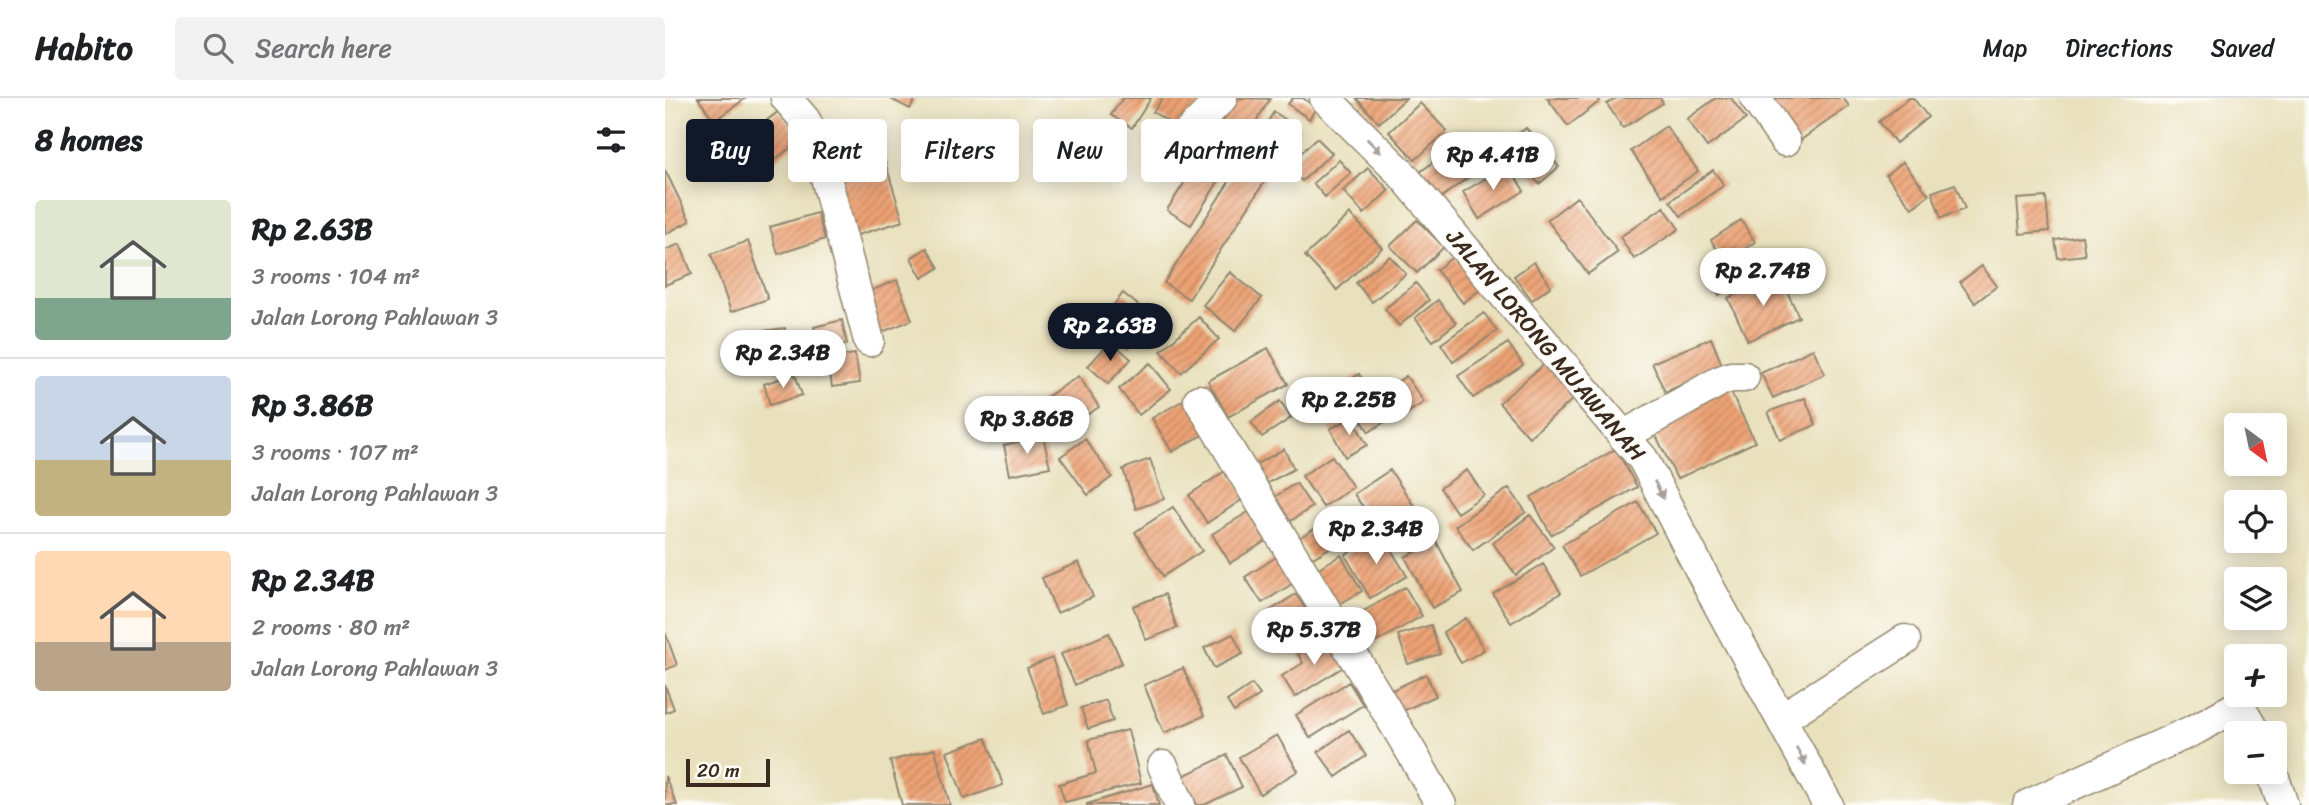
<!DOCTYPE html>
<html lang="en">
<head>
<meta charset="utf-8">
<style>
  :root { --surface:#fff; --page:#f2f2f2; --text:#202124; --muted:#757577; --line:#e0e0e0; --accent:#111827 }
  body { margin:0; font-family:Sriracha,sans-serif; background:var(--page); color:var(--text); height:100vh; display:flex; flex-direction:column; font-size:26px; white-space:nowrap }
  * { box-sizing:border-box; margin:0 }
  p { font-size:23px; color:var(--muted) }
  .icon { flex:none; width:38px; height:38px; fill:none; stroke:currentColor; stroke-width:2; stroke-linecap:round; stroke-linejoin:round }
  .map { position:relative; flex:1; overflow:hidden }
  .panel { display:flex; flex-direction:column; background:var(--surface); width:665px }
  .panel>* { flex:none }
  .guide { position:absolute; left:21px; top:21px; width:665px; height:63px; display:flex; gap:14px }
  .needle { width:46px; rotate:147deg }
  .tools { position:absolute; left:1559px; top:315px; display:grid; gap:14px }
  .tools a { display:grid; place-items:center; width:63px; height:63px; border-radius:7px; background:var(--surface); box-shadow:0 4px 18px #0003; font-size:35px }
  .scale { position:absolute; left:21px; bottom:18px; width:84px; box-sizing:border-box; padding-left:7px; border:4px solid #3b2a1e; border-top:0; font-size:19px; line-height:24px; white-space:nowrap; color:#3b2a1e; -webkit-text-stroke:5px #fdfcf7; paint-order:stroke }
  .price { position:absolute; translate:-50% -60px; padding:0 16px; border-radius:24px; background:#fff; color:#222; font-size:23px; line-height:46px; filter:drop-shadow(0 2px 4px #0008) }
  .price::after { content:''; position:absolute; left:50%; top:42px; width:21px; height:16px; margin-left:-10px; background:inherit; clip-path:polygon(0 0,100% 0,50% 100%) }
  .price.current { background:var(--accent); color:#fff }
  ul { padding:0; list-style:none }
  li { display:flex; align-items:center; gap:21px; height:175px; padding:0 35px }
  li+li { border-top:2px solid var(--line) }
  li span { display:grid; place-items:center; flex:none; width:196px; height:140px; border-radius:7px; color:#555 }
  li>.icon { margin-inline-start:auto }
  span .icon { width:84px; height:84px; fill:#fffc; stroke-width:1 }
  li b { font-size:30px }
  h2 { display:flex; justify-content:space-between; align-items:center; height:84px; padding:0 35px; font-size:30px }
  .pill { padding:0 24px; border-radius:7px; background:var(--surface); box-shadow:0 4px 18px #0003; font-size:24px; line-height:63px }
  .pill.current { background:var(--accent); color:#fff }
  header { display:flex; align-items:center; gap:42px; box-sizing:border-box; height:98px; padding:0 35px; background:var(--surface); border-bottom:2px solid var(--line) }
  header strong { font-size:33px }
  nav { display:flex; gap:38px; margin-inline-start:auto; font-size:24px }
  .search { width:490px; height:63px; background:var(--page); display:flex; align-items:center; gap:18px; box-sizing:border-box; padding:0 24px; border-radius:7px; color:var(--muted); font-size:26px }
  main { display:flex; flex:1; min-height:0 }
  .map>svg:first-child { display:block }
  .building { fill:url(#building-hatch) }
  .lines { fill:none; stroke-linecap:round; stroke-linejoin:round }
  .street-casing { stroke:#92866e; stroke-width:33 }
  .street { stroke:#fff; stroke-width:30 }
  .oneway { fill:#a79f9a }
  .labels { text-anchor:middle; stroke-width:5; stroke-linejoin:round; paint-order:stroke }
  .street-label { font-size:23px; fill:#3b2a1e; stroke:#fdfcf7 }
</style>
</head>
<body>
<header>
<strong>Habito</strong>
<div class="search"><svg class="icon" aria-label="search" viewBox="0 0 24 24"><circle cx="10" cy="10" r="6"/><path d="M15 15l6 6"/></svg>Search here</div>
<nav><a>Map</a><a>Directions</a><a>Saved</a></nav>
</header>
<main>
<section class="panel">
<h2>8 homes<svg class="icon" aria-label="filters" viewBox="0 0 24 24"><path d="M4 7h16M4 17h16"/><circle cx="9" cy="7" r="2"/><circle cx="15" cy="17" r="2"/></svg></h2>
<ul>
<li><span style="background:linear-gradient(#dfe7d0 70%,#7fa58c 0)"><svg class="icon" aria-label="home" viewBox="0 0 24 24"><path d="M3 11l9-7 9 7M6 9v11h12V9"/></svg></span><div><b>Rp 2.63B</b><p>3 rooms · 104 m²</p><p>Jalan Lorong Pahlawan 3</p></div></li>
<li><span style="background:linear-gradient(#c9d6e8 60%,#c2b280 0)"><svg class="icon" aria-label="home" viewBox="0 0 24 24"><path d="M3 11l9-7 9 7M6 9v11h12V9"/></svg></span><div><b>Rp 3.86B</b><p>3 rooms · 107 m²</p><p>Jalan Lorong Pahlawan 3</p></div></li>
<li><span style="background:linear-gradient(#ffd9b3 65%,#b9a48a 0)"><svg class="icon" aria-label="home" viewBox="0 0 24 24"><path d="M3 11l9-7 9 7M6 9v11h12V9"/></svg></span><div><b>Rp 2.34B</b><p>2 rooms · 80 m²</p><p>Jalan Lorong Pahlawan 3</p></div></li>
</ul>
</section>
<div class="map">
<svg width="1644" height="707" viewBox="0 0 1644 707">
  <defs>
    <pattern id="building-hatch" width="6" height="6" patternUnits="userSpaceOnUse" patternTransform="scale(1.75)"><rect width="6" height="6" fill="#eda275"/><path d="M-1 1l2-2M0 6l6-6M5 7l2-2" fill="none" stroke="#c1845f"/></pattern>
  </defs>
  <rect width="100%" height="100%" fill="#fdfcf7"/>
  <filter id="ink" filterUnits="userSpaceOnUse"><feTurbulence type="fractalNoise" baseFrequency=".0143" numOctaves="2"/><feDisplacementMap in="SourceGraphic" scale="14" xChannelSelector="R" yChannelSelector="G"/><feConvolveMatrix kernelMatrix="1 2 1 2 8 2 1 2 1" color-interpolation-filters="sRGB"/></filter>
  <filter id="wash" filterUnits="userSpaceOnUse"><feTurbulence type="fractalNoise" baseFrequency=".00686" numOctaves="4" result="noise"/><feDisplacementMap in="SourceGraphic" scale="28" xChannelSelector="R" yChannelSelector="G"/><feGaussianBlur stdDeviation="1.57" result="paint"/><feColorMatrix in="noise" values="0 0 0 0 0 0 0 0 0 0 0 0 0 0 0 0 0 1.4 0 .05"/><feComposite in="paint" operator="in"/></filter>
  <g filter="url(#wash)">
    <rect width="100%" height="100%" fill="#e9e1bd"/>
    <g id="blocks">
      <path class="building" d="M 33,0 L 81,0 L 49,23 Z
        M 224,0 L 251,0 L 245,11 Z
        M 458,0 L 486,0 L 467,30 L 446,17 Z
        M 498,0 L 526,0 L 536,6 L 518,33 L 488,14 Z
        M 573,0 L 605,1 L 526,127 L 502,112 Z
        M 628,0 L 638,0 L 651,10 L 644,21 L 623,6 Z
        M 691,0 L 741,0 L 714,25 Z
        M 882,0 L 932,0 L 935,3 L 903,28 Z
        M 952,0 L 995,0 L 998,5 L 958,30 L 942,6 Z
        M 1051,0 L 1066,0 L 1081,21 L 1042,49 L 1022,21 Z
        M 1098,0 L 1178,0 L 1184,8 L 1130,46 Z
        M 1244,0 L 1248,0 L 1263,19 L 1231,45 L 1214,24 Z
        M 755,5 L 782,33 L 750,62 L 724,34 Z
        M 114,13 L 136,42 L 96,72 L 75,43 Z
        M 609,14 L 634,30 L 524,201 L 499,185 Z
        M 1001,28 L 1033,73 L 998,98 L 966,53 Z
        M 861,30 L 894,69 L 874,86 L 841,47 Z
        M 801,39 L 821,66 L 774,101 L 754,75 Z
        M 652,40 L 667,55 L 637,83 L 622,68 Z
        M 218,57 L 238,123 L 186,139 L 165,74 Z
        M 674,62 L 686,75 L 660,99 L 648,85 Z
        M 1238,64 L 1264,97 L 1247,110 L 1221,77 Z
        M 843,67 L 859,93 L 814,121 L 798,94 Z
        M 703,70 L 724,92 L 699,116 L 678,93 Z
        M 0,72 L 25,123 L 0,136 Z
        M 1048,72 L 1059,87 L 1016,118 L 1005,103 Z
        M 1290,86 L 1300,111 L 1276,120 L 1267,94 Z
        M 912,99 L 953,154 L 923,176 L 882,122 Z
        M 1381,99 L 1384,133 L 1355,136 L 1352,101 Z
        M 999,109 L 1014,131 L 969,161 L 955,139 Z
        M 152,115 L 160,141 L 113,156 L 105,129 Z
        M 685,116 L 717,150 L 672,192 L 640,158 Z
        M 752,122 L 779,149 L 752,175 L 725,148 Z
        M 1076,122 L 1090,144 L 1060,164 L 1046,142 Z
        M 1417,138 L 1420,157 L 1393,160 L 1390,142 Z
        M 83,143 L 103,201 L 66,214 L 46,156 Z
        M 15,146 L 27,176 L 0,187 L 0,152 Z
        M 262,150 L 274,170 L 257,180 L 246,160 Z
        M 725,158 L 741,176 L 707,204 L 691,185 Z
        M 789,158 L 816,191 L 798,205 L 771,172 Z
        M 869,164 L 886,188 L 867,202 L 849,178 Z
        M 1069,166 L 1079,182 L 1054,197 L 1044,180 Z
        M 1317,168 L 1332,188 L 1310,205 L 1295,184 Z
        M 565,174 L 597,200 L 570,233 L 538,207 Z
        M 1114,176 L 1134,219 L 1083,243 L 1063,200 Z
        M 232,182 L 247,222 L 210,237 L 195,197 Z
        M 751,185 L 764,202 L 734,228 L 720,211 Z
        M 458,195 L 488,219 L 464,249 L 435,225 Z
        M 773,202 L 791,225 L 768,243 L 750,220 Z
        M 819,215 L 832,233 L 788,264 L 776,246 Z
        M 534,219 L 554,241 L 516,275 L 496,253 Z
        M 177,222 L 182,246 L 154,252 L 149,229 Z
        M 120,230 L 123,256 L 92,259 L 89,234 Z
        M 1046,240 L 1058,269 L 1000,294 L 987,265 Z
        M 446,243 L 466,261 L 443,286 L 423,268 Z
        M 843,245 L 858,267 L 808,300 L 793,278 Z
        M 603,250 L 623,286 L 563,319 L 543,283 Z
        M 1148,251 L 1160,276 L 1108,300 L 1096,275 Z
        M 190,256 L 195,285 L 167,289 L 163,260 Z
        M 883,263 L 913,297 L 864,339 L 834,305 Z
        M 485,265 L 506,291 L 474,317 L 454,291 Z
        M 130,276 L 137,297 L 105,307 L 99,286 Z
        M 694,276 L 724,321 L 704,334 L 675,289 Z
        M 414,278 L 434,309 L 394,335 L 374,304 Z
        M 741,278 L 759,304 L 732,322 L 715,296 Z
        M 1062,286 L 1090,344 L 1012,381 L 984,323 Z
        M 526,298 L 545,333 L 507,354 L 487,320 Z
        M 1140,300 L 1151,327 L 1115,342 L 1103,314 Z
        M 615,303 L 626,320 L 597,339 L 586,324 Z
        M 687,319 L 702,347 L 680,359 L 665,331 Z
        M 378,338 L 385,369 L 345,377 L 339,347 Z
        M 420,341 L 447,379 L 423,397 L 395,359 Z
        M 619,351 L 629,371 L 591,391 L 581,372 Z
        M 951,351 L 972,389 L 886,437 L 866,399 Z
        M 667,358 L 688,389 L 658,409 L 637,378 Z
        M 485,361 L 499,401 L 471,411 L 458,371 Z
        M 563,371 L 581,399 L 542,425 L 524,397 Z
        M 725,372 L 751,411 L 716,435 L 689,396 Z
        M 802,372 L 819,397 L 792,415 L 775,390 Z
        M 631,385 L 647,409 L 621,426 L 605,402 Z
        M 844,390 L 861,414 L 808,452 L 790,428 Z
        M 973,404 L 991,435 L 915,478 L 897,447 Z
        M 508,409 L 537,453 L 498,478 L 470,434 Z
        M 588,411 L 606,440 L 565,465 L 547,436 Z
        M 865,417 L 889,449 L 851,477 L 828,445 Z
        M 671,418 L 683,439 L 646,461 L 634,440 Z
        M 716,435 L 742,478 L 705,500 L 680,457 Z
        M 771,443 L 798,494 L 767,510 L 740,459 Z
        M 676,457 L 697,493 L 671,508 L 649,473 Z
        M 613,458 L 630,484 L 597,505 L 580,479 Z
        M 414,464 L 428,499 L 392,515 L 377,480 Z
        M 878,466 L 896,495 L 846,525 L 828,496 Z
        M 740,489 L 757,518 L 706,547 L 690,518 Z
        M 500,496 L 512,530 L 481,542 L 468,508 Z
        M 631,496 L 653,531 L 625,549 L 603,514 Z
        M 801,520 L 819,552 L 796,565 L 778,534 Z
        M 766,527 L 775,556 L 743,566 L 733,537 Z
        M 0,534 L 12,567 L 0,572 Z
        M 444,535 L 457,565 L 410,587 L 396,556 Z
        M 568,536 L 578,556 L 549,570 L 539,550 Z
        M 662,538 L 680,568 L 630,599 L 617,578 L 638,565 L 633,556 Z
        M 387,560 L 403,607 L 379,616 L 362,570 Z
        M 518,570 L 539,618 L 499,635 L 479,587 Z
        M 761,576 L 771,598 L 731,616 L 721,595 Z
        M 684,584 L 698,607 L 645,640 L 631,617 Z
        M 587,586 L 595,597 L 569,614 L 562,603 Z
        M 0,587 L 9,611 L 0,615 Z
        M 441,602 L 448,623 L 423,631 L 416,610 Z
        M 463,632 L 476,685 L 400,704 L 394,686 L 431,675 L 423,642 Z
        M 684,632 L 701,658 L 671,679 L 653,654 Z
        M 612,637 L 633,673 L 595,696 L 574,659 Z
        M 321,640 L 338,687 L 299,701 L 282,654 Z
        M 270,651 L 285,707 L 237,707 L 225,663 Z
        M 562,657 L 577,689 L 539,707 L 532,707 L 518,678 Z
        M 0,678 L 12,707 L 0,707 Z
        M 488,686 L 494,707 L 422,707 L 422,706 Z"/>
    </g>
  </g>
  <g filter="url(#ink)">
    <use href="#blocks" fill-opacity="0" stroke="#92866e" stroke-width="2"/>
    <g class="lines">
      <defs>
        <path id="street" d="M 121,0 L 140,22 L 153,49 L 204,243
          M 660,0 L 735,74 L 978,361 L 1045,491 L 1163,707
          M 1090,0 L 1120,43
          M 512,46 L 557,0
          M 534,302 L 747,655 L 776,707
          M 958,338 L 1055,283 L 1066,279 L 1079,279
          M 1116,621 L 1240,542
          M 498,668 L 515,707
          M 1607,674 L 1618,707
          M 1363,707 L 1531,631 L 1567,611 L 1575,612 L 1579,616 L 1590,635"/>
      </defs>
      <use href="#street" class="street-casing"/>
      <use href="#street" class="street"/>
    </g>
    <defs><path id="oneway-solid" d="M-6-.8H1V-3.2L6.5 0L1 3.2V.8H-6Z" transform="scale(1.75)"/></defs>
    <g class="oneway">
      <use href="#oneway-solid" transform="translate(709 48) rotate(45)"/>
      <use href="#oneway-solid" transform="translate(994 392) rotate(63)"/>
      <use href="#oneway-solid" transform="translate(1136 658) rotate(62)"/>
    </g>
  </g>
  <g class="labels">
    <g class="street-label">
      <text transform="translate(881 247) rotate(50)" y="8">JALAN LORONG MUAWANAH</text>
    </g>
  </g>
</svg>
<div class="tools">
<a><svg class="needle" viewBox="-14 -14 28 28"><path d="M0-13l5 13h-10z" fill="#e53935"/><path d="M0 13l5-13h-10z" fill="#757577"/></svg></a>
<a><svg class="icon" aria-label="locate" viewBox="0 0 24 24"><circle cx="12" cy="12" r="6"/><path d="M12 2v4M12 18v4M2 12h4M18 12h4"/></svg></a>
<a><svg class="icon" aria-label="layers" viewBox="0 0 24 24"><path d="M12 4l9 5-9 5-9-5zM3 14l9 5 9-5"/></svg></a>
<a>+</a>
<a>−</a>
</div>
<div class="scale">20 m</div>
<b class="price" style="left:828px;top:94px">Rp 4.41B</b>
<b class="price" style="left:1098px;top:210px">Rp 2.74B</b>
<b class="price current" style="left:445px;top:265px">Rp 2.63B</b>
<b class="price" style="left:118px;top:292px">Rp 2.34B</b>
<b class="price" style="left:684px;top:339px">Rp 2.25B</b>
<b class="price" style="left:362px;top:358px">Rp 3.86B</b>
<b class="price" style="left:711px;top:468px">Rp 2.34B</b>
<b class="price" style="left:649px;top:569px">Rp 5.37B</b>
<div class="guide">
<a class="pill current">Buy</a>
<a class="pill">Rent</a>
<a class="pill">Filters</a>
<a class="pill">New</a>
<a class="pill">Apartment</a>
</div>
</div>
</main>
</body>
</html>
